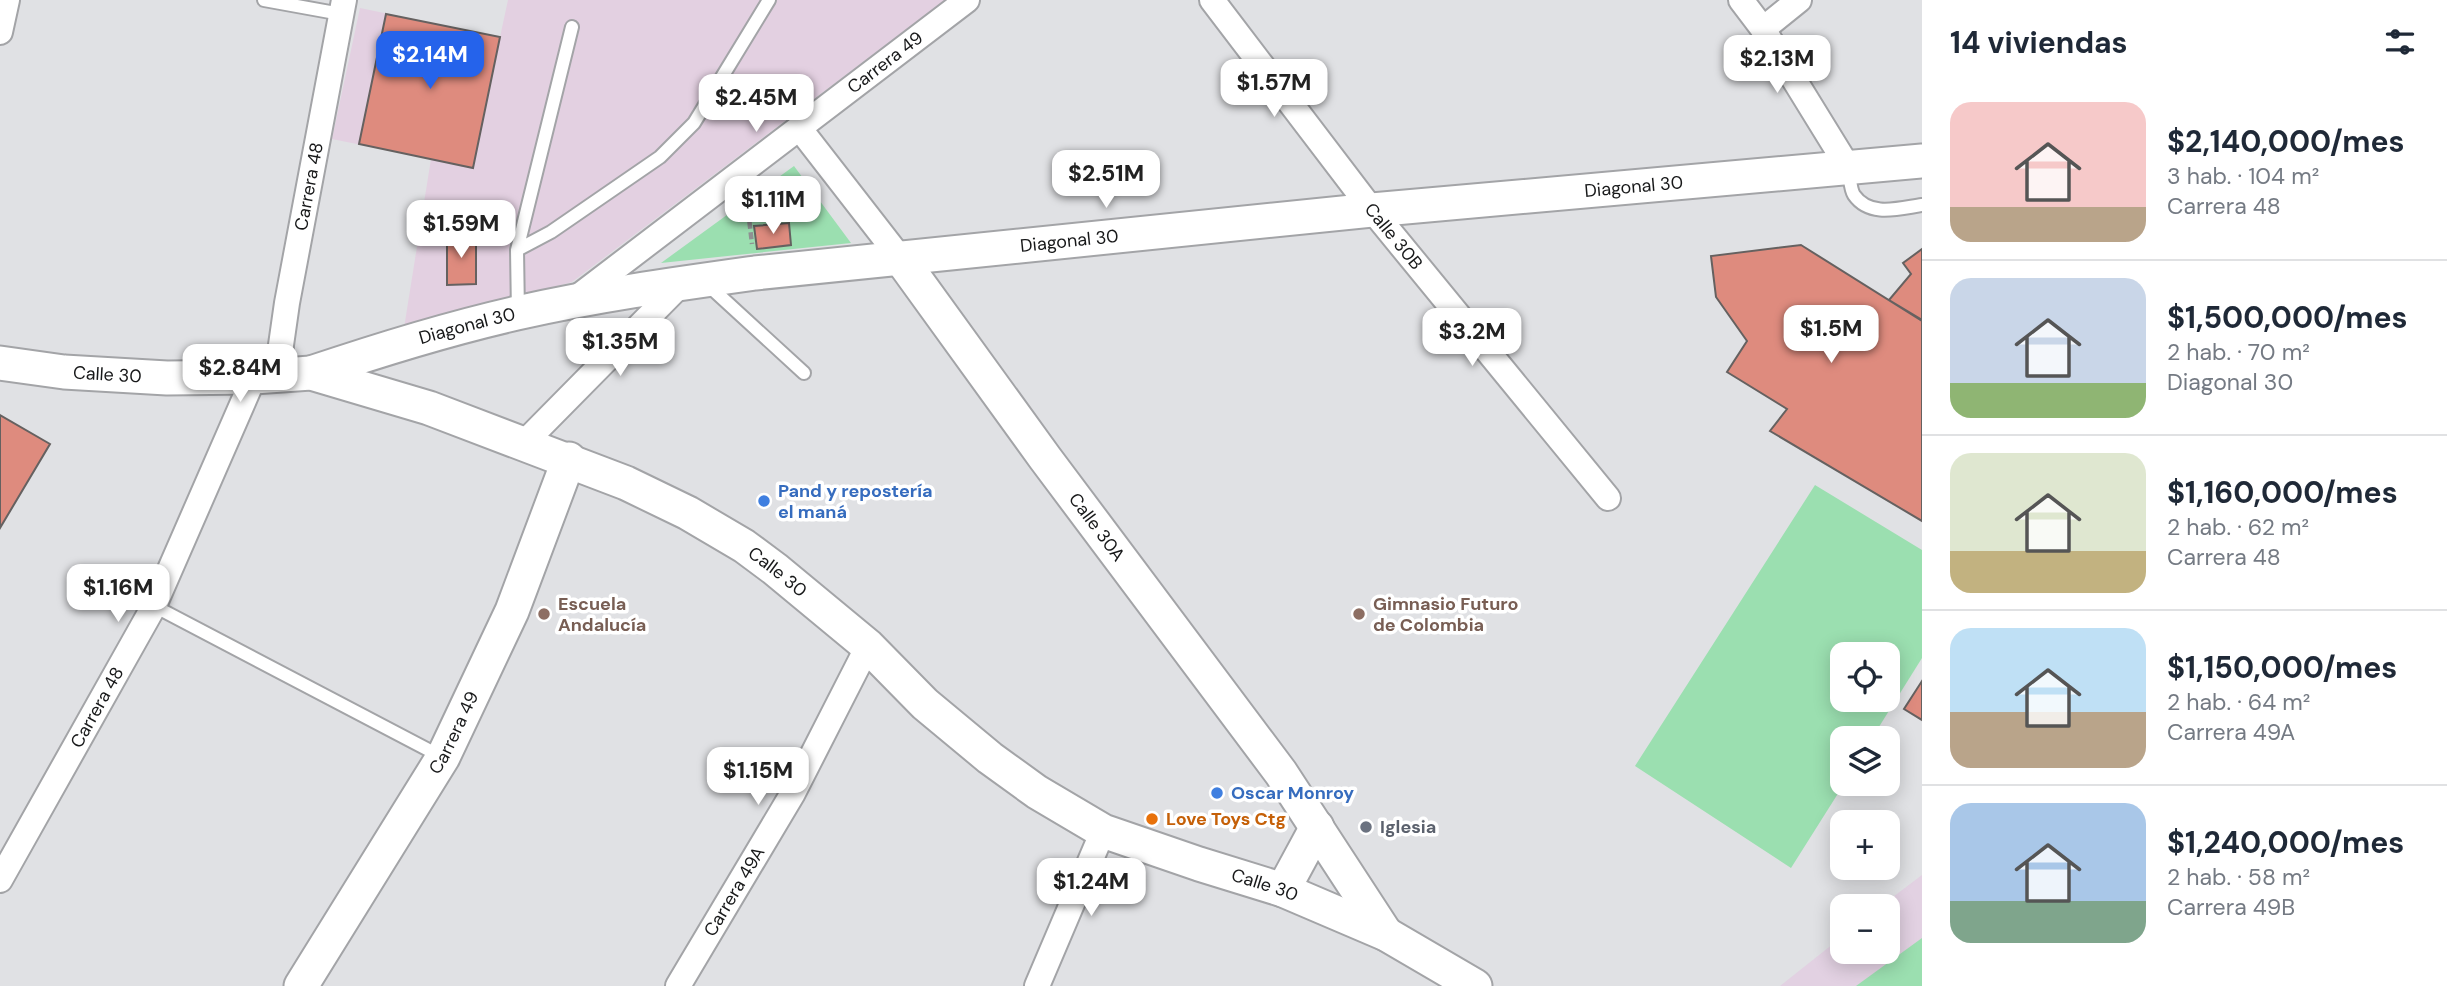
<!DOCTYPE html>
<html lang="es">
<head>
<meta charset="utf-8">
<style>
  :root { --surface:#fff; --page:#f2f2f3; --text:#1f2937; --muted:#747a83; --line:#e0e1e3; --accent:#2563eb }
  body { margin:0; font-family:"DM Sans",sans-serif; background:var(--page); color:var(--text); height:100vh; display:flex; flex-direction:column; font-size:26px; white-space:nowrap }
  * { box-sizing:border-box; margin:0 }
  p { font-size:23px; color:var(--muted) }
  .icon { flex:none; width:38px; height:38px; fill:none; stroke:currentColor; stroke-width:2; stroke-linecap:round; stroke-linejoin:round }
  .map { position:relative; flex:1; overflow:hidden }
  .details { display:flex; flex-direction:column; background:var(--surface); width:525px }
  .details>* { flex:none }
  .buttons { position:absolute; left:1830px; top:642px; display:grid; gap:14px }
  .buttons a { display:grid; place-items:center; width:70px; height:70px; border-radius:14px; background:var(--surface); box-shadow:0 4px 18px #0003; font-size:35px }
  .price { position:absolute; translate:-50% -60px; padding:0 16px; border-radius:14px; background:#fff; color:#222; font-size:23px; line-height:46px; filter:drop-shadow(0 2px 4px #0008) }
  .price::after { content:''; position:absolute; left:50%; top:42px; width:21px; height:16px; margin-left:-10px; background:inherit; clip-path:polygon(0 0,100% 0,50% 100%) }
  .price.current { background:var(--accent); color:#fff }
  ul { padding:0; list-style:none }
  li { display:flex; align-items:center; gap:21px; height:175px; padding:0 28px }
  li+li { border-top:2px solid var(--line) }
  li span { display:grid; place-items:center; flex:none; width:196px; height:140px; border-radius:21px; color:#555 }
  li>.icon { margin-inline-start:auto }
  span .icon { width:84px; height:84px; fill:#fffc; stroke-width:1 }
  li b { font-size:30px }
  h2 { display:flex; justify-content:space-between; align-items:center; height:84px; padding:0 28px; font-size:30px }
  main { display:flex; flex:1; min-height:0 }
  .map>svg:first-child { display:block }
  .education { fill:#e2d1e2 }
  .medical { fill:#e3d0e1 }
  .green { fill:#9bdfb0; fill-rule:evenodd }
  .building { fill:#de8b7e; stroke:#656160; stroke-width:2 }
  .lines { fill:none; stroke-linecap:round; stroke-linejoin:round }
  .lane-casing { stroke:#a3a4a7; stroke-width:16 }
  .street-casing { stroke:#a3a4a7; stroke-width:28 }
  .secondary-casing { stroke:#a3a4a7; stroke-width:37 }
  .path { stroke:#909193; stroke-width:4.5; stroke-dasharray:7 3.5; stroke-linecap:butt }
  .lane { stroke:#fff; stroke-width:12 }
  .street { stroke:#fff; stroke-width:24 }
  .secondary { stroke:#fff; stroke-width:33 }
  .shop-dot { fill:#3f7fe0; stroke:#fff; stroke-width:2.5 }
  .education-dot { fill:#8d6e63; stroke:#fff; stroke-width:2.5 }
  .food-dot { fill:#e8710a; stroke:#fff; stroke-width:2.5 }
  .worship-dot { fill:#6b7280; stroke:#fff; stroke-width:2.5 }
  .labels { text-anchor:middle; stroke-width:7; stroke-linejoin:round; paint-order:stroke }
  .street-label { font-size:18px; fill:#171819; stroke:#fff }
  .shop-label { font-size:18px; font-weight:bold; fill:#366cbe; stroke:#fff; text-anchor:start }
  .education-label { font-size:18px; font-weight:bold; fill:#785e54; stroke:#fff; text-anchor:start }
  .food-label { font-size:18px; font-weight:bold; fill:#c56008; stroke:#fff; text-anchor:start }
  .worship-label { font-size:18px; font-weight:bold; fill:#5b616d; stroke:#fff; text-anchor:start }
</style>
</head>
<body>
<main>
<div class="map">
<svg width="1922" height="986" viewBox="0 0 1922 986">
  <rect width="100%" height="100%" fill="#e0e1e4"/>
  <path class="education" d="M 1922,875 L 1922,986 L 1780,986 L 1843,936 L 1843,952 L 1888,952 L 1888,906 L 1881,906 Z"/>
  <path class="medical" d="M 508,0 L 945,0 L 572,282 L 404,328 L 431,159 L 332,139 L 360,8 L 500,37 Z"/>
  <path class="green" d="M 794,166 L 851,243 L 661,263 Z
    M 1815,485 L 1922,550 L 1922,658 L 1872,738 L 1843,738 L 1844,784 L 1791,868 L 1635,766 ZM 1888,654 L 1888,700 L 1843,700 L 1843,654 Z
    M 1922,938 L 1922,986 L 1856,986 Z"/>
  <path class="building" d="M 386,14 L 500,37 L 473,168 L 359,144 Z
    M 789,223 L 791,245 L 757,249 L 754,226 Z
    M 447,235 L 476,235 L 476,284 L 447,285 Z
    M 1801,245 L 1922,321 L 1922,521 L 1770,431 L 1787,409 L 1727,372 L 1747,341 L 1716,297 L 1711,256 Z
    M 1922,249 L 1922,320 L 1889,300 L 1911,274 L 1903,263 Z
    M 0,415 L 50,444 L 0,528 Z
    M 1922,681 L 1922,720 L 1904,709 Z"/>
  <g class="lines">
    <defs>
      <path id="lane" d="M 264,0 L 341,14
        M 1848,168 C 1850,176 1850,189 1854,195 C 1870,218 1900,208 1922,205
        M 517,250 L 551,232 L 660,157 L 694,123 L 769,0
        M 708,285 L 804,373
        M 518,313 L 517,250 L 572,27
        M 154,606 L 442,757"/>
      <g id="street">
        <path id="s1" d="M 1212,0 L 1372,210 L 1608,498"/>
        <path d="M 1741,0 L 1763,29 L 1848,167"/>
        <path d="M 1763,29 L 1799,0"/>
        <path d="M 0,32 L 7,0"/>
        <path d="M 800,129 L 901,259"/>
        <path id="s2" d="M 575,299 L 967,0"/>
        <path id="s3" d="M 280,375 L 281,345 L 287,303 L 344,0"/>
        <path d="M 525,442 L 683,282"/>
        <path id="s4" d="M 0,880 L 154,606 L 254,377"/>
        <path id="s5" d="M 678,986 L 793,793 L 868,646"/>
        <path d="M 1037,986 L 1103,831"/>
      </g>
      <g id="secondary">
        <path id="s6" d="M 901,259 L 1045,458 L 1281,773 L 1386,934"/>
        <path id="s7" d="M 0,363 L 64,372 L 167,378 L 254,377 L 311,373 L 429,408 L 626,483 L 688,513 L 744,546 L 775,569 L 868,646 L 925,704 L 990,758 L 1037,792 L 1103,831 L 1199,864 L 1283,890 L 1386,934 L 1475,986"/>
        <path id="s8" d="M 311,373 C 379,350 447,329 517,313 C 596,295 676,284 755,273 L 1372,210 L 1922,161"/>
        <path d="M 1283,890 L 1317,827"/>
        <path id="s9" d="M 301,986 L 443,757 L 512,611 L 569,459"/>
      </g>
    </defs>
    <use href="#lane" class="lane-casing"/>
    <use href="#street" class="street-casing"/>
    <use href="#secondary" class="secondary-casing"/>
    <path class="path" d="M 747,201 L 752,244"/>
    <use href="#lane" class="lane"/>
    <use href="#street" class="street"/>
    <use href="#secondary" class="secondary"/>
  </g>
  <g class="shop-dot">
    <circle cx="764" cy="501" r="7"/>
    <circle cx="1217" cy="793" r="7"/>
  </g>
  <g class="education-dot">
    <circle cx="544" cy="614" r="7"/>
    <circle cx="1359" cy="614" r="7"/>
  </g>
  <circle class="food-dot" cx="1152" cy="819" r="7"/>
  <circle class="worship-dot" cx="1366" cy="827" r="7"/>
  <g class="labels">
    <g class="street-label">
      <text dy="6" stroke="none"><textPath href="#s2" startOffset="390">Carrera 49</textPath></text>
      <text dy="6" stroke="none"><textPath href="#s8" startOffset="1339">Diagonal 30</textPath></text>
      <text dy="6" stroke="none"><textPath href="#s3" startOffset="191">Carrera 48</textPath></text>
      <text dy="6" stroke="none"><textPath href="#s1" startOffset="298">Calle 30B</textPath></text>
      <text dy="6" stroke="none"><textPath href="#s8" startOffset="772">Diagonal 30</textPath></text>
      <text dy="6" stroke="none"><textPath href="#s8" startOffset="163">Diagonal 30</textPath></text>
      <text dy="6" stroke="none"><textPath href="#s7" startOffset="108">Calle 30</textPath></text>
      <text dy="6" stroke="none"><textPath href="#s6" startOffset="332">Calle 30A</textPath></text>
      <text dy="6" stroke="none"><textPath href="#s7" startOffset="822">Calle 30</textPath></text>
      <text dy="6" stroke="none"><textPath href="#s4" startOffset="198">Carrera 48</textPath></text>
      <text dy="6" stroke="none"><textPath href="#s9" startOffset="296">Carrera 49</textPath></text>
      <text dy="6" stroke="none"><textPath href="#s7" startOffset="1410">Calle 30</textPath></text>
      <text dy="6" stroke="none"><textPath href="#s5" startOffset="110">Carrera 49A</textPath></text>
    </g>
    <g class="shop-label">
      <text x="778" y="497">Pand y repostería<tspan x="778" dy="21">el maná</tspan></text>
      <text x="1231" y="799">Oscar Monroy</text>
    </g>
    <g class="education-label">
      <text x="558" y="610">Escuela<tspan x="558" dy="21">Andalucía</tspan></text>
      <text x="1373" y="610">Gimnasio Futuro<tspan x="1373" dy="21">de Colombia</tspan></text>
    </g>
    <g class="food-label">
      <text x="1166" y="825">Love Toys Ctg</text>
    </g>
    <g class="worship-label">
      <text x="1380" y="833">Iglesia</text>
    </g>
  </g>
</svg>
<div class="buttons">
<a><svg class="icon" aria-label="locate" viewBox="0 0 24 24"><circle cx="12" cy="12" r="6"/><path d="M12 2v4M12 18v4M2 12h4M18 12h4"/></svg></a>
<a><svg class="icon" aria-label="layers" viewBox="0 0 24 24"><path d="M12 4l9 5-9 5-9-5zM3 14l9 5 9-5"/></svg></a>
<a>+</a>
<a>−</a>
</div>
<b class="price current" style="left:430px;top:91px">$2.14M</b>
<b class="price" style="left:1777px;top:95px">$2.13M</b>
<b class="price" style="left:1274px;top:119px">$1.57M</b>
<b class="price" style="left:756px;top:134px">$2.45M</b>
<b class="price" style="left:1106px;top:210px">$2.51M</b>
<b class="price" style="left:773px;top:236px">$1.11M</b>
<b class="price" style="left:461px;top:260px">$1.59M</b>
<b class="price" style="left:1831px;top:365px">$1.5M</b>
<b class="price" style="left:1472px;top:368px">$3.2M</b>
<b class="price" style="left:620px;top:378px">$1.35M</b>
<b class="price" style="left:240px;top:404px">$2.84M</b>
<b class="price" style="left:118px;top:624px">$1.16M</b>
<b class="price" style="left:758px;top:807px">$1.15M</b>
<b class="price" style="left:1091px;top:918px">$1.24M</b>
</div>
<section class="details">
<h2>14 viviendas<svg class="icon" aria-label="filters" viewBox="0 0 24 24"><path d="M4 7h16M4 17h16"/><circle cx="9" cy="7" r="2"/><circle cx="15" cy="17" r="2"/></svg></h2>
<ul>
<li><span style="background:linear-gradient(#f6c9c9 75%,#b9a48a 0)"><svg class="icon" aria-label="home" viewBox="0 0 24 24"><path d="M3 11l9-7 9 7M6 9v11h12V9"/></svg></span><div><b>$2,140,000/mes</b><p>3 hab. · 104 m²</p><p>Carrera 48</p></div></li>
<li><span style="background:linear-gradient(#c9d6e8 75%,#8fb573 0)"><svg class="icon" aria-label="home" viewBox="0 0 24 24"><path d="M3 11l9-7 9 7M6 9v11h12V9"/></svg></span><div><b>$1,500,000/mes</b><p>2 hab. · 70 m²</p><p>Diagonal 30</p></div></li>
<li><span style="background:linear-gradient(#dfe7d0 70%,#c2b280 0)"><svg class="icon" aria-label="home" viewBox="0 0 24 24"><path d="M3 11l9-7 9 7M6 9v11h12V9"/></svg></span><div><b>$1,160,000/mes</b><p>2 hab. · 62 m²</p><p>Carrera 48</p></div></li>
<li><span style="background:linear-gradient(#bfe0f5 60%,#b9a48a 0)"><svg class="icon" aria-label="home" viewBox="0 0 24 24"><path d="M3 11l9-7 9 7M6 9v11h12V9"/></svg></span><div><b>$1,150,000/mes</b><p>2 hab. · 64 m²</p><p>Carrera 49A</p></div></li>
<li><span style="background:linear-gradient(#a9c7e8 70%,#7fa58c 0)"><svg class="icon" aria-label="home" viewBox="0 0 24 24"><path d="M3 11l9-7 9 7M6 9v11h12V9"/></svg></span><div><b>$1,240,000/mes</b><p>2 hab. · 58 m²</p><p>Carrera 49B</p></div></li>
</ul>
</section>
</main>
</body>
</html>
